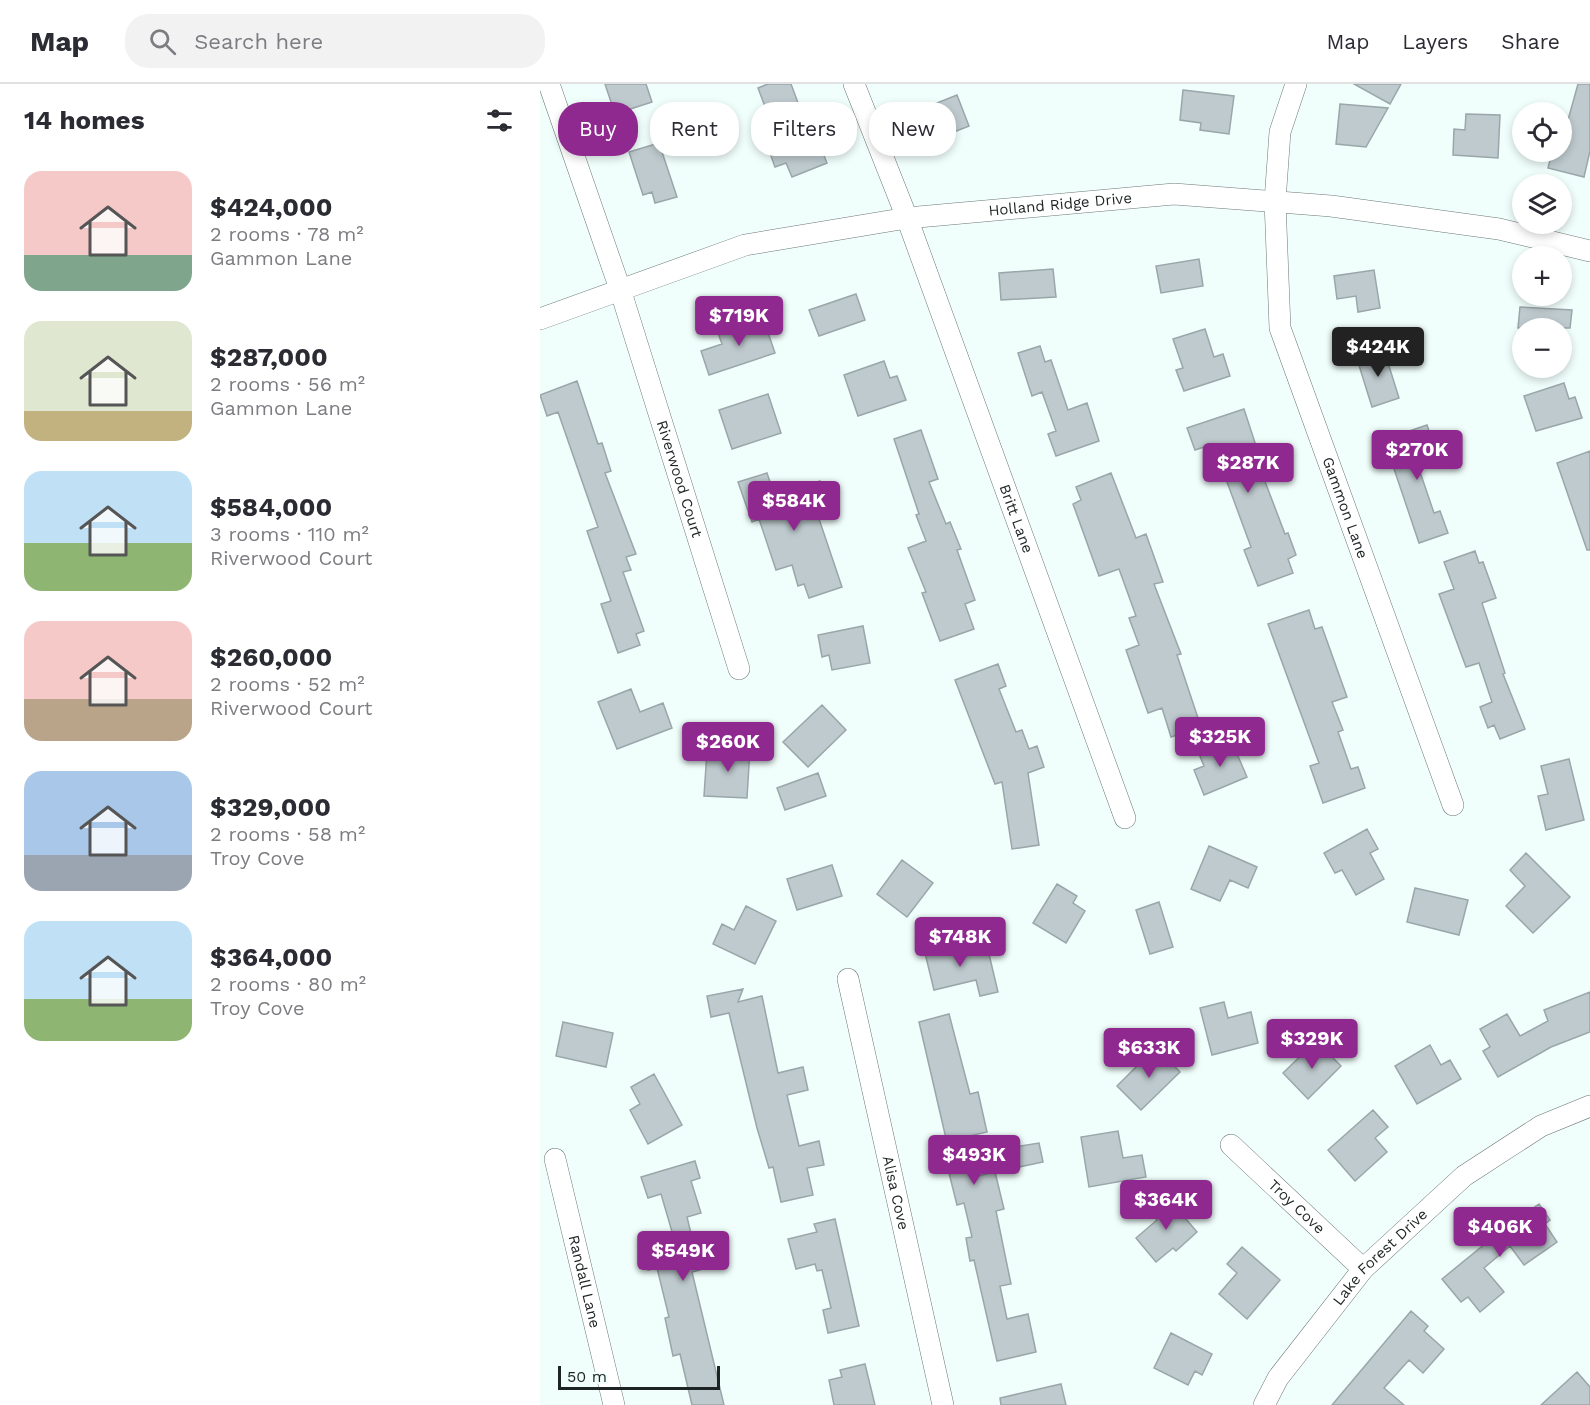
<!DOCTYPE html>
<html lang="en">
<head>
<meta charset="utf-8">
<style>
  :root { --surface:#fff; --page:#f2f2f3; --text:#2b2b33; --muted:#7c7c81; --line:#e1e1e2; --accent:#8f298f }
  body { margin:0; font-family:"Work Sans",sans-serif; background:var(--page); color:var(--text); height:100vh; display:flex; flex-direction:column; font-size:22px; white-space:nowrap }
  * { box-sizing:border-box; margin:0 }
  p { font-size:20px; color:var(--muted) }
  .icon { flex:none; width:33px; height:33px; fill:none; stroke:currentColor; stroke-width:2; stroke-linecap:round; stroke-linejoin:round }
  .map { position:relative; flex:1; overflow:hidden }
  .details { display:flex; flex-direction:column; background:var(--surface); width:540px }
  .details>* { flex:none }
  .guide { position:absolute; left:18px; top:18px; width:570px; height:54px; display:flex; gap:12px }
  .buttons { position:absolute; left:972px; top:18px; display:grid; gap:12px }
  .buttons a { display:grid; place-items:center; width:60px; height:60px; border-radius:50%; background:var(--surface); box-shadow:0 3px 9px #0003; font-size:30px }
  .scale { position:absolute; left:18px; bottom:15px; width:162px; box-sizing:border-box; padding-left:6px; border:3px solid #1e2323; border-top:0; font-size:16px; line-height:21px; white-space:nowrap; color:#1e2323; -webkit-text-stroke:4px #f0fefc; paint-order:stroke }
  .price { position:absolute; translate:-50% -51px; padding:0 14px; border-radius:6px; background:var(--accent); color:#fff; font-size:20px; line-height:39px; filter:drop-shadow(0 2px 3px #0008) }
  .price::after { content:''; position:absolute; left:50%; top:36px; width:18px; height:14px; margin-left:-9px; background:inherit; clip-path:polygon(0 0,100% 0,50% 100%) }
  .price.active { background:#222; color:#fff }
  ul { padding:0; list-style:none }
  li { display:flex; align-items:center; gap:18px; height:150px; padding:0 24px }
  li span { display:grid; place-items:center; flex:none; width:168px; height:120px; border-radius:18px; color:#555 }
  li>.icon { margin-inline-start:auto }
  span .icon { width:72px; height:72px; fill:#fffc; stroke-width:1 }
  li b { font-size:26px }
  h2 { display:flex; justify-content:space-between; align-items:center; height:72px; padding:0 24px; font-size:26px }
  .tag { padding:0 21px; border-radius:24px; background:var(--surface); box-shadow:0 3px 9px #0003; font-size:21px; line-height:54px }
  .tag.active { background:var(--accent); color:#fff }
  header { display:flex; align-items:center; gap:36px; box-sizing:border-box; height:84px; padding:0 30px; background:var(--surface); border-bottom:2px solid var(--line) }
  header strong { font-size:28px }
  nav { display:flex; gap:33px; margin-inline-start:auto; font-size:21px }
  .search { width:420px; height:54px; background:var(--page); display:flex; align-items:center; gap:15px; box-sizing:border-box; padding:0 21px; border-radius:24px; color:var(--muted); font-size:22px }
  main { display:flex; flex:1; min-height:0 }
  .map>svg:first-child { display:block }
  .building { fill:#becace; stroke:#9aa6a9; stroke-width:1.5 }
  .lines { fill:none; stroke-linecap:round; stroke-linejoin:round }
  .minor-casing { stroke:#6c7877; stroke-width:22 }
  .minor { stroke:#fff; stroke-width:21 }
  .labels { text-anchor:middle; stroke-width:6; stroke-linejoin:round; paint-order:stroke }
  .street-label { font-size:15px; fill:#1e2323; stroke:#f0fefc }
</style>
</head>
<body>
<header>
<strong>Map</strong>
<div class="search"><svg class="icon" aria-label="search" viewBox="0 0 24 24"><circle cx="10" cy="10" r="6"/><path d="M15 15l6 6"/></svg>Search here</div>
<nav><a>Map</a><a>Layers</a><a>Share</a></nav>
</header>
<main>
<section class="details">
<h2>14 homes<svg class="icon" aria-label="filters" viewBox="0 0 24 24"><path d="M4 7h16M4 17h16"/><circle cx="9" cy="7" r="2"/><circle cx="15" cy="17" r="2"/></svg></h2>
<ul>
<li><span style="background:linear-gradient(#f6c9c9 70%,#7fa58c 0)"><svg class="icon" aria-label="home" viewBox="0 0 24 24"><path d="M3 11l9-7 9 7M6 9v11h12V9"/></svg></span><div><b>$424,000</b><p>2 rooms · 78 m²</p><p>Gammon Lane</p></div></li>
<li><span style="background:linear-gradient(#dfe7d0 75%,#c2b280 0)"><svg class="icon" aria-label="home" viewBox="0 0 24 24"><path d="M3 11l9-7 9 7M6 9v11h12V9"/></svg></span><div><b>$287,000</b><p>2 rooms · 56 m²</p><p>Gammon Lane</p></div></li>
<li><span style="background:linear-gradient(#bfe0f5 60%,#8fb573 0)"><svg class="icon" aria-label="home" viewBox="0 0 24 24"><path d="M3 11l9-7 9 7M6 9v11h12V9"/></svg></span><div><b>$584,000</b><p>3 rooms · 110 m²</p><p>Riverwood Court</p></div></li>
<li><span style="background:linear-gradient(#f6c9c9 65%,#b9a48a 0)"><svg class="icon" aria-label="home" viewBox="0 0 24 24"><path d="M3 11l9-7 9 7M6 9v11h12V9"/></svg></span><div><b>$260,000</b><p>2 rooms · 52 m²</p><p>Riverwood Court</p></div></li>
<li><span style="background:linear-gradient(#a9c7e8 70%,#9aa5b1 0)"><svg class="icon" aria-label="home" viewBox="0 0 24 24"><path d="M3 11l9-7 9 7M6 9v11h12V9"/></svg></span><div><b>$329,000</b><p>2 rooms · 58 m²</p><p>Troy Cove</p></div></li>
<li><span style="background:linear-gradient(#bfe0f5 65%,#8fb573 0)"><svg class="icon" aria-label="home" viewBox="0 0 24 24"><path d="M3 11l9-7 9 7M6 9v11h12V9"/></svg></span><div><b>$364,000</b><p>2 rooms · 80 m²</p><p>Troy Cove</p></div></li>
</ul>
</section>
<div class="map">
<svg width="1050" height="1321" viewBox="0 0 1050 1321">
  <rect width="100%" height="100%" fill="#f0fefc"/>
  <path class="building" d="M 65,0 L 106,0 L 112,18 L 75,30 Z
    M 228,0 L 251,0 L 268,46 L 273,44 L 287,79 L 252,93 L 246,79 L 235,83 L 227,61 L 238,57 L 218,4 Z
    M 814,0 L 861,0 L 850,20 Z
    M 1038,0 L 1050,0 L 1050,67 L 1044,93 L 1008,84 L 1012,68 L 1022,68 L 1022,34 L 1028,36 Z
    M 643,6 L 694,12 L 689,50 L 660,46 L 661,39 L 640,36 Z
    M 417,11 L 429,42 L 396,55 L 391,41 L 383,44 L 377,27 Z
    M 800,20 L 848,24 L 826,63 L 796,60 Z
    M 926,30 L 960,31 L 958,74 L 913,71 L 914,45 L 925,46 Z
    M 119,59 L 137,113 L 115,119 L 112,108 L 103,111 L 89,68 Z
    M 659,175 L 663,202 L 621,209 L 616,182 Z
    M 513,185 L 516,213 L 461,216 L 459,189 Z
    M 834,186 L 840,224 L 818,228 L 816,212 L 797,215 L 794,192 Z
    M 316,210 L 325,236 L 279,252 L 269,226 Z
    M 980,223 L 1032,226 L 1030,244 L 978,244 Z
    M 223,234 L 235,269 L 169,291 L 161,267 L 182,260 L 178,249 Z
    M 665,245 L 674,273 L 683,270 L 690,292 L 644,307 L 636,286 L 643,284 L 633,255 Z
    M 500,262 L 505,278 L 511,276 L 528,326 L 547,319 L 559,357 L 516,372 L 508,350 L 516,347 L 502,308 L 492,312 L 478,269 Z
    M 844,266 L 859,314 L 832,323 L 817,275 Z
    M 344,277 L 350,294 L 357,292 L 366,316 L 318,332 L 304,291 Z
    M 37,297 L 58,360 L 62,359 L 71,387 L 65,389 L 96,470 L 86,473 L 91,486 L 83,488 L 104,547 L 96,550 L 100,561 L 78,569 L 61,520 L 71,517 L 47,447 L 58,443 L 18,328 L 7,332 L 0,311 Z
    M 1024,299 L 1029,315 L 1035,313 L 1042,334 L 996,347 L 984,312 Z
    M 228,310 L 241,349 L 192,365 L 179,326 Z
    M 704,325 L 717,365 L 713,366 L 745,450 L 748,449 L 756,471 L 748,475 L 753,489 L 718,502 L 704,466 L 711,463 L 673,360 L 655,366 L 647,344 Z
    M 887,341 L 900,378 L 879,385 L 894,429 L 900,427 L 908,449 L 879,459 L 849,370 L 857,368 L 852,353 Z
    M 381,346 L 398,395 L 389,398 L 406,440 L 410,438 L 421,465 L 417,466 L 435,516 L 425,520 L 434,545 L 400,557 L 382,509 L 386,508 L 368,464 L 386,457 L 376,431 L 379,430 L 354,355 Z
    M 1050,367 L 1050,466 L 1047,466 L 1017,379 Z
    M 227,389 L 235,413 L 280,397 L 288,419 L 275,423 L 302,503 L 269,514 L 264,500 L 258,502 L 252,481 L 236,486 L 219,435 L 212,438 L 198,398 Z
    M 571,389 L 596,454 L 606,450 L 623,498 L 614,500 L 641,570 L 637,571 L 661,643 L 631,653 L 622,624 L 608,629 L 586,566 L 599,561 L 589,534 L 596,532 L 579,485 L 559,492 L 533,420 L 541,416 L 536,403 Z
    M 935,467 L 939,479 L 943,478 L 956,514 L 942,519 L 965,589 L 963,590 L 985,645 L 960,655 L 954,641 L 948,644 L 940,623 L 952,618 L 939,579 L 926,583 L 899,510 L 914,505 L 904,478 Z
    M 769,526 L 775,545 L 782,543 L 807,613 L 792,618 L 803,646 L 798,648 L 811,685 L 818,683 L 825,704 L 783,719 L 770,682 L 779,679 L 728,540 Z
    M 323,542 L 330,579 L 292,586 L 289,571 L 282,573 L 278,551 Z
    M 458,580 L 466,602 L 459,605 L 476,648 L 482,646 L 489,665 L 497,662 L 504,683 L 488,689 L 499,761 L 472,765 L 462,698 L 455,700 L 415,596 Z
    M 91,605 L 100,628 L 123,619 L 132,644 L 77,665 L 58,618 Z
    M 282,621 L 306,646 L 268,683 L 243,658 Z
    M 691,656 L 707,693 L 664,711 L 654,686 L 664,682 L 659,670 Z
    M 191,663 L 210,664 L 207,714 L 164,712 L 167,667 L 190,668 Z
    M 1029,675 L 1044,736 L 1006,746 L 998,712 L 1008,710 L 1001,682 Z
    M 278,689 L 286,712 L 245,726 L 237,704 Z
    M 827,745 L 838,765 L 830,769 L 844,795 L 816,811 L 802,786 L 795,789 L 784,769 Z
    M 669,762 L 717,783 L 708,804 L 690,796 L 680,817 L 651,805 Z
    M 986,769 L 1030,813 L 993,849 L 966,822 L 985,802 L 970,786 Z
    M 362,776 L 393,799 L 367,833 L 337,810 Z
    M 292,781 L 302,812 L 257,826 L 247,795 Z
    M 517,800 L 537,812 L 533,819 L 545,827 L 526,859 L 493,839 Z
    M 875,804 L 928,816 L 919,851 L 867,838 Z
    M 619,818 L 633,863 L 610,870 L 596,826 Z
    M 206,822 L 236,837 L 215,880 L 173,860 L 182,840 L 194,846 Z
    M 422,856 L 426,872 L 448,866 L 458,908 L 440,912 L 436,896 L 394,906 L 384,865 Z
    M 203,905 L 198,918 L 222,912 L 238,989 L 263,983 L 268,1006 L 247,1011 L 259,1062 L 279,1057 L 284,1081 L 267,1084 L 273,1111 L 241,1118 L 233,1083 L 229,1084 L 217,1044 L 189,929 L 171,933 L 167,912 Z
    M 1050,908 L 1050,948 L 1011,963 L 958,993 L 943,967 L 950,963 L 940,945 L 967,930 L 980,952 L 1008,937 L 1004,926 Z
    M 684,918 L 688,934 L 711,928 L 718,959 L 672,971 L 660,924 Z
    M 409,930 L 430,1010 L 438,1008 L 447,1048 L 429,1052 L 438,1092 L 455,1088 L 464,1125 L 456,1127 L 471,1200 L 460,1202 L 467,1235 L 488,1230 L 496,1268 L 457,1277 L 434,1176 L 430,1177 L 426,1154 L 432,1153 L 424,1119 L 417,1121 L 406,1077 L 411,1076 L 379,938 Z
    M 23,938 L 73,949 L 66,983 L 16,972 Z
    M 776,957 L 801,982 L 768,1015 L 743,989 Z
    M 890,961 L 901,981 L 910,976 L 921,995 L 877,1020 L 855,982 Z
    M 616,963 L 640,988 L 601,1026 L 577,1002 Z
    M 114,990 L 142,1041 L 108,1060 L 90,1026 L 100,1020 L 91,1003 Z
    M 833,1026 L 848,1043 L 835,1054 L 847,1068 L 815,1097 L 788,1066 Z
    M 578,1047 L 583,1074 L 602,1071 L 606,1093 L 549,1103 L 541,1053 Z
    M 499,1059 L 503,1078 L 479,1083 L 475,1063 Z
    M 155,1077 L 160,1094 L 151,1097 L 161,1129 L 147,1133 L 160,1186 L 152,1188 L 184,1321 L 152,1321 L 140,1270 L 133,1272 L 125,1234 L 129,1233 L 117,1184 L 108,1186 L 103,1166 L 135,1158 L 121,1110 L 108,1114 L 101,1093 Z
    M 628,1114 L 657,1148 L 636,1167 L 633,1164 L 616,1178 L 596,1154 L 617,1136 L 611,1128 Z
    M 999,1120 L 1010,1136 L 1005,1140 L 1017,1158 L 984,1181 L 970,1162 L 944,1184 L 964,1208 L 940,1228 L 928,1213 L 921,1218 L 902,1195 L 962,1146 Z
    M 295,1135 L 319,1242 L 288,1249 L 283,1226 L 291,1224 L 282,1186 L 277,1187 L 275,1180 L 256,1185 L 248,1155 L 277,1148 L 274,1140 Z
    M 702,1163 L 740,1196 L 707,1235 L 679,1210 L 697,1189 L 687,1180 Z
    M 871,1227 L 888,1242 L 884,1247 L 904,1265 L 883,1289 L 869,1276 L 844,1304 L 864,1321 L 792,1321 Z
    M 631,1249 L 672,1270 L 662,1291 L 655,1287 L 648,1301 L 614,1284 Z
    M 325,1280 L 335,1321 L 294,1321 L 289,1296 L 302,1293 L 300,1286 Z
    M 1037,1288 L 1050,1303 L 1050,1321 L 1001,1321 Z
    M 521,1300 L 526,1321 L 461,1321 L 460,1314 Z"/>
  <g class="lines">
    <defs>
      <g id="minor">
        <path id="s1" d="M 9,0 L 80,205 L 199,585"/>
        <path id="s2" d="M 314,0 L 367,134 L 585,734"/>
        <path id="s3" d="M 756,0 L 740,48 L 735,117 L 740,244 L 913,721"/>
        <path id="s4" d="M 0,235 L 205,161 L 367,134 L 634,110 L 791,122 L 959,145 L 1050,167"/>
        <path id="s5" d="M 308,895 L 403,1321"/>
        <path id="s6" d="M 691,1061 L 823,1185"/>
        <path id="s7" d="M 15,1075 L 74,1321"/>
        <path id="s8" d="M 724,1321 L 738,1294 L 823,1185 L 924,1092 L 1001,1042 L 1050,1022"/>
      </g>
    </defs>
    <use href="#minor" class="minor-casing"/>
    <use href="#minor" class="minor"/>
  </g>
  <g class="labels">
    <g class="street-label">
      <text dy="5" stroke="none"><textPath href="#s4" startOffset="536">Holland Ridge Drive</textPath></text>
      <text dy="5" stroke="none"><textPath href="#s1" startOffset="416">Riverwood Court</textPath></text>
      <text dy="5" stroke="none"><textPath href="#s3" startOffset="438">Gammon Lane</textPath></text>
      <text dy="5" stroke="none"><textPath href="#s2" startOffset="464">Britt Lane</textPath></text>
      <text dy="5" stroke="none"><textPath href="#s5" startOffset="219">Alisa Cove</textPath></text>
      <text dy="5" stroke="none"><textPath href="#s6" startOffset="90">Troy Cove</textPath></text>
      <text dy="5" stroke="none"><textPath href="#s8" startOffset="189">Lake Forest Drive</textPath></text>
      <text dy="5" stroke="none"><textPath href="#s7" startOffset="126">Randall Lane</textPath></text>
    </g>
  </g>
</svg>
<div class="buttons">
<a><svg class="icon" aria-label="locate" viewBox="0 0 24 24"><circle cx="12" cy="12" r="6"/><path d="M12 2v4M12 18v4M2 12h4M18 12h4"/></svg></a>
<a><svg class="icon" aria-label="layers" viewBox="0 0 24 24"><path d="M12 4l9 5-9 5-9-5zM3 14l9 5 9-5"/></svg></a>
<a>+</a>
<a>−</a>
</div>
<div class="scale">50 m</div>
<b class="price" style="left:199px;top:263px">$719K</b>
<b class="price active" style="left:838px;top:294px">$424K</b>
<b class="price" style="left:877px;top:397px">$270K</b>
<b class="price" style="left:708px;top:410px">$287K</b>
<b class="price" style="left:254px;top:448px">$584K</b>
<b class="price" style="left:680px;top:684px">$325K</b>
<b class="price" style="left:188px;top:689px">$260K</b>
<b class="price" style="left:420px;top:884px">$748K</b>
<b class="price" style="left:772px;top:986px">$329K</b>
<b class="price" style="left:609px;top:995px">$633K</b>
<b class="price" style="left:434px;top:1102px">$493K</b>
<b class="price" style="left:626px;top:1147px">$364K</b>
<b class="price" style="left:960px;top:1174px">$406K</b>
<b class="price" style="left:143px;top:1198px">$549K</b>
<div class="guide">
<a class="tag active">Buy</a>
<a class="tag">Rent</a>
<a class="tag">Filters</a>
<a class="tag">New</a>
</div>
</div>
</main>
</body>
</html>
